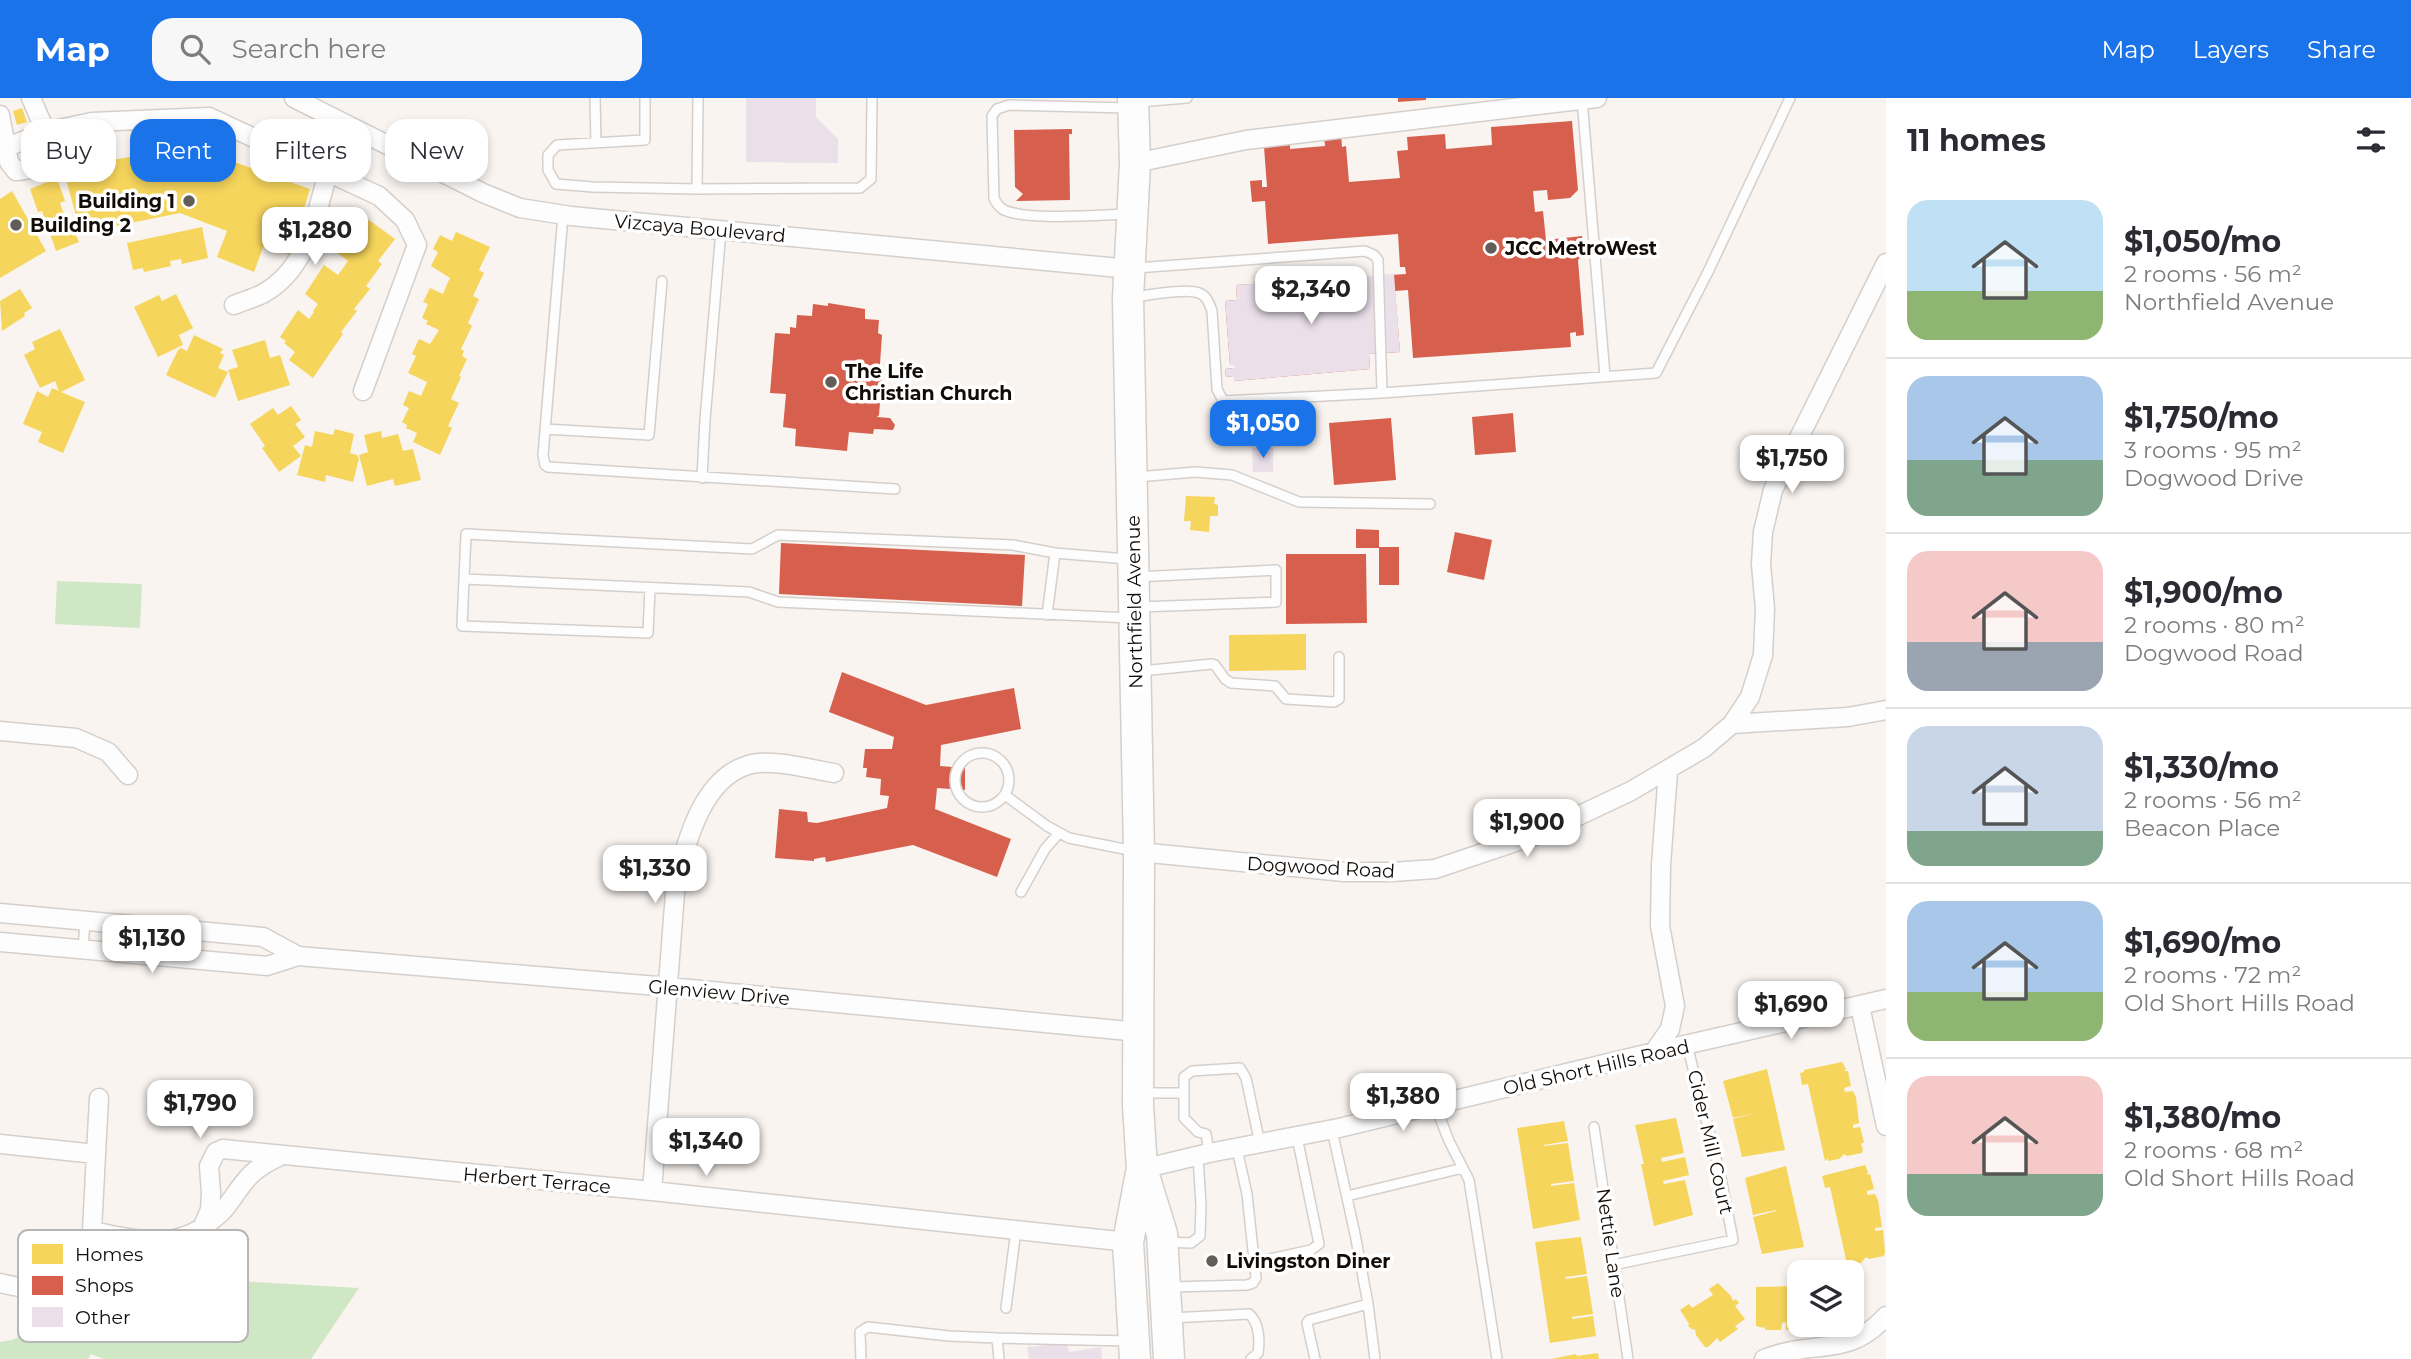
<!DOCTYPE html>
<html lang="en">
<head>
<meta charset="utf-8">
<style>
  :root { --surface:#fff; --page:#f7f7f7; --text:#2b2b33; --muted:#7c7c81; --line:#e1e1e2; --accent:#1a73e8 }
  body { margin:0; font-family:Montserrat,sans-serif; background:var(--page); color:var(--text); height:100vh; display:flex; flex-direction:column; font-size:26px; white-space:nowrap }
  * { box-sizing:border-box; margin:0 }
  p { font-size:23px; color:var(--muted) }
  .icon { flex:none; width:38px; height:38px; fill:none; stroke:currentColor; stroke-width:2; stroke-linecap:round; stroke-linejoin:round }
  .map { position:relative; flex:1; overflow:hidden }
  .side { display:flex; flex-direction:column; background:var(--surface); width:525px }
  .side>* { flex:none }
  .hud { position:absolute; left:21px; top:21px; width:665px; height:63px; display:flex; gap:14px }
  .tools { position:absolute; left:1787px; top:1162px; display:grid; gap:14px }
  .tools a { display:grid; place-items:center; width:77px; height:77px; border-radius:14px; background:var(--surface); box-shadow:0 4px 10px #0003; font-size:35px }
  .price { position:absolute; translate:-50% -60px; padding:0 16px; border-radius:14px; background:#fff; color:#222; font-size:23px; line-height:46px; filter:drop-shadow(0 2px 4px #0008) }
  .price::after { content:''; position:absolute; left:50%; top:42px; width:21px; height:16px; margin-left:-10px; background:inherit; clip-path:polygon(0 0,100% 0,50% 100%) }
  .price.current { background:var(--accent); color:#fff }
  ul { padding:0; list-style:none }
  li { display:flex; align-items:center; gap:21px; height:175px; padding:0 21px }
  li+li { border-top:2px solid var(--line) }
  li span { display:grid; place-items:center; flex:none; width:196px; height:140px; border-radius:21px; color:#555 }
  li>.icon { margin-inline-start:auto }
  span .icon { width:84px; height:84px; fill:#fffc; stroke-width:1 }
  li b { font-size:30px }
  h2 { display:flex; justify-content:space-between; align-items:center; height:84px; padding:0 21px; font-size:30px }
  .chip { padding:0 24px; border-radius:21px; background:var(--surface); box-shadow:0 4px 10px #0003; font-size:24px; line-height:63px }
  .chip.current { background:var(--accent); color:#fff }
  header { display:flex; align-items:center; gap:42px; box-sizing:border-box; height:98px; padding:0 35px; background:var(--accent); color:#fff }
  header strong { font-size:33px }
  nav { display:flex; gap:38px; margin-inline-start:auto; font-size:24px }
  .search { width:490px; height:63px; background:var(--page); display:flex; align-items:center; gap:18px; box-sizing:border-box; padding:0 24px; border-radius:21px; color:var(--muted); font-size:26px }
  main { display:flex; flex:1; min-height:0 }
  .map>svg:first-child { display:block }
  .green { fill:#d0e7c5 }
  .homes { fill:#f6d55c }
  .shops { fill:#d6604d }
  .building { fill:#ebe0ea }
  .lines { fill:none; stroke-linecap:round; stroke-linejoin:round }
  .service-casing { stroke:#d4cfcb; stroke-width:12 }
  .minor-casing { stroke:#d4cfcb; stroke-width:21 }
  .primary-casing { stroke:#d4cfcb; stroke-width:33 }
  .service { stroke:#fefdfd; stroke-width:9 }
  .minor { stroke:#fefdfd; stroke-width:18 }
  .primary { stroke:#fefdfd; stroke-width:30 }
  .poi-dot { fill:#625d59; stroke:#fff; stroke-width:2.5 }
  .labels { text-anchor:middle; stroke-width:7; stroke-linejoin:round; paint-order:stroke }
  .poi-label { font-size:19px; font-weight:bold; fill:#110c08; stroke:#fff; text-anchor:start }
  .street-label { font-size:19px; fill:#110c08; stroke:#fff }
  .key { fill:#fff; stroke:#b8b6b5; stroke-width:2 }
  .key-label { font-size:19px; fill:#110c08 }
</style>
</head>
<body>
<header>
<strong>Map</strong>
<div class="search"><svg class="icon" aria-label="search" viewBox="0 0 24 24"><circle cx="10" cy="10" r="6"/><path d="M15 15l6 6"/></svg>Search here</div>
<nav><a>Map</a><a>Layers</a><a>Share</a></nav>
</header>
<main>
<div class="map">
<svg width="1886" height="1261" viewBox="0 0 1886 1261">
  <rect width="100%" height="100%" fill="#f9f4f0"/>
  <path class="green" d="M 57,483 L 142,486 L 140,530 L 55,526 Z
    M 153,1178 L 359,1190 L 311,1261 L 104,1261 L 91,1256 L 88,1261 L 0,1261 L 0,1244 L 12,1242 Z"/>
  <path class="homes" d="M 22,10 L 27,24 L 17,27 L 13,13 Z
    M 190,48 L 310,91 L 290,157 L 264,147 L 254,174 L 217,159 L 227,133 L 180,115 L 81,135 L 63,71 Z
    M 57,80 L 65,103 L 60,105 L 66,122 L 70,121 L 79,144 L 56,153 L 42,113 L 38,114 L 30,91 Z
    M 12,93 L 46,153 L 0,180 L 0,101 Z
    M 347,118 L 363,130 L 369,122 L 395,141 L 378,163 L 382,166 L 366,188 L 370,191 L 354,211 L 357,213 L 341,234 L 343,236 L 313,280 L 289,262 L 295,254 L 284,245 L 286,243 L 280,239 L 298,212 L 309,221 L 314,214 L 313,213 L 318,206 L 305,196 L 324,167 L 338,177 L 348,163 L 332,151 L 343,136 L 336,131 Z
    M 202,129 L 208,160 L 182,166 L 181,161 L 170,163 L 171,168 L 144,174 L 143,170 L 133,172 L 127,145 Z
    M 456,134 L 490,149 L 479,172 L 484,175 L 473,198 L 479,201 L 468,225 L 472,228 L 461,251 L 464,253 L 462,258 L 467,261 L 459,278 L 461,279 L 451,301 L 459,305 L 448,328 L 452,330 L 440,357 L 413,344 L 417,335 L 406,330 L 407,327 L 402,324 L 409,310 L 403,307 L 409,293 L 421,298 L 427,284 L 408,275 L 416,258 L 412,256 L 419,241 L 430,246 L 439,232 L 426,226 L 428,223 L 422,220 L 428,206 L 423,204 L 430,190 L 443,196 L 447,186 L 450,180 L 431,168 L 438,154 L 433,151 L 440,137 L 452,143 Z
    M 20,191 L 32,210 L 24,215 L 25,218 L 2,233 L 0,203 Z
    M 176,196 L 193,230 L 179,237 L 183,247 L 158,259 L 134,209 L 159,197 L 162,203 Z
    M 60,231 L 85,282 L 61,294 L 85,304 L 63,355 L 38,344 L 42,334 L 23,326 L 37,293 L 48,299 L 52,290 L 59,293 L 55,283 L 40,290 L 24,257 L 35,251 L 32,244 Z
    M 194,237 L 223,251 L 220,255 L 224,257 L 218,270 L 228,274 L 215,300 L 166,277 L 178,252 L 181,250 L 187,253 Z
    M 265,242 L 270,260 L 280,257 L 290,287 L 238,303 L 228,272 L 238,269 L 232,252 Z
    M 291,308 L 301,322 L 295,326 L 305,339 L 293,348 L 301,358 L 279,374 L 262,350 L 265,348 L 250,326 L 273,310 L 278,317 Z
    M 335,331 L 354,336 L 350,355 L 357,357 L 359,361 L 353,384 L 326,377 L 325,384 L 297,377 L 305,347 L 312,349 L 315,333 L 333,337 Z
    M 381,333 L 382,340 L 398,336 L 403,353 L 413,351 L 421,382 L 395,388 L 393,381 L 367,388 L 359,357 L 368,354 L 364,337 Z
    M 1186,398 L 1215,399 L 1214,406 L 1218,407 L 1218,418 L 1210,418 L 1209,434 L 1190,432 L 1191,423 L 1184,423 Z
    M 1306,536 L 1306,572 L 1229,573 L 1229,537 Z
    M 1842,964 L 1846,971 L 1844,973 L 1848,973 L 1851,988 L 1844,990 L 1845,994 L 1853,993 L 1856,999 L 1859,1025 L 1853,1027 L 1853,1030 L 1860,1029 L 1864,1044 L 1861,1046 L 1863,1051 L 1862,1055 L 1847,1058 L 1844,1056 L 1839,1061 L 1828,1063 L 1828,1060 L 1825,1063 L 1808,986 L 1802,987 L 1800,975 L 1804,974 L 1804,972 Z
    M 1767,971 L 1785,1052 L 1742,1059 L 1733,1021 L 1755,1015 L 1733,1020 L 1723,983 Z
    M 1676,1020 L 1684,1055 L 1661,1060 L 1662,1064 L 1685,1059 L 1689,1077 L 1663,1083 L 1664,1086 L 1685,1082 L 1693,1117 L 1654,1128 L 1641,1066 L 1644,1066 L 1635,1027 Z
    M 1564,1023 L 1568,1043 L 1544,1047 L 1544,1048 L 1568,1045 L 1574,1083 L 1551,1086 L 1551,1088 L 1574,1085 L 1580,1122 L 1533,1131 L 1517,1030 Z
    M 1865,1067 L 1868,1074 L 1867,1077 L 1870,1076 L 1874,1091 L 1867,1093 L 1867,1097 L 1875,1096 L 1878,1102 L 1882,1129 L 1875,1130 L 1875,1133 L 1883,1132 L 1885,1154 L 1884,1158 L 1869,1161 L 1866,1159 L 1861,1165 L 1851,1166 L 1850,1164 L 1847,1166 L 1830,1089 L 1825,1090 L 1822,1078 Z
    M 1786,1068 L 1804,1149 L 1762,1156 L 1753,1119 L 1776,1113 L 1776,1112 L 1753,1117 L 1745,1080 Z
    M 1581,1139 L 1587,1176 L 1565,1179 L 1566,1181 L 1587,1178 L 1593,1216 L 1572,1219 L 1572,1221 L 1593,1218 L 1596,1238 L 1550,1245 L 1535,1144 Z
    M 1718,1185 L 1731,1198 L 1733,1203 L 1736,1201 L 1739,1205 L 1735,1208 L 1745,1221 L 1735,1228 L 1738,1231 L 1720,1244 L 1717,1240 L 1708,1249 L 1705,1249 L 1696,1237 L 1695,1231 L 1693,1232 L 1688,1228 L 1689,1226 L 1680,1212 L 1689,1206 L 1692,1210 L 1713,1197 L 1709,1191 Z
    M 1799,1188 L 1799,1227 L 1819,1227 L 1819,1231 L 1786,1232 L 1786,1224 L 1782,1225 L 1781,1232 L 1765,1232 L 1765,1228 L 1764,1230 L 1756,1228 L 1756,1189 Z
    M 1822,1227 L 1847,1227 L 1845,1229 L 1840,1229 L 1838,1232 L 1824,1232 Z
    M 1598,1255 L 1599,1261 L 1551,1261 L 1576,1256 L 1577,1258 Z"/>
  <path class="shops" d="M 1398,0 L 1426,0 L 1426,2 L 1398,4 Z
    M 1572,23 L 1578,92 L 1570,100 L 1548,102 L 1547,92 L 1533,93 L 1535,114 L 1543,113 L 1546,142 L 1582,138 L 1584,154 L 1578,162 L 1584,237 L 1576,238 L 1576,234 L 1570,235 L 1571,249 L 1413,260 L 1408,192 L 1395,193 L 1400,254 L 1369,256 L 1370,271 L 1234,283 L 1234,278 L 1226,279 L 1225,271 L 1234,270 L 1234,267 L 1230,267 L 1225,203 L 1237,202 L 1236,187 L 1406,176 L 1405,169 L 1400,169 L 1398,136 L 1268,146 L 1265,103 L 1252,104 L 1250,83 L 1262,82 L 1262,89 L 1267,89 L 1264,49 L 1290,47 L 1290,51 L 1325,48 L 1324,38 L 1341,36 L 1342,49 L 1346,48 L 1349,84 L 1400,80 L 1397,53 L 1408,52 L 1407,39 L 1445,36 L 1446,51 L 1492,47 L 1491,29 Z
    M 1072,31 L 1072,36 L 1069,36 L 1070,102 L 1016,103 L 1023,96 L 1015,89 L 1014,32 Z
    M 828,205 L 865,211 L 865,221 L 879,222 L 878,235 L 882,237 L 879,280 L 882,280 L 879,317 L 877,319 L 890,320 L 895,327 L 893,332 L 874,331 L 873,336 L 849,334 L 847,353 L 795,348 L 796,331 L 783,329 L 786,296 L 770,295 L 775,235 L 790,236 L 790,229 L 796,230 L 797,217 L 812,218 L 813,206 L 828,208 Z
    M 1513,315 L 1516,354 L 1475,357 L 1472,319 Z
    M 1391,320 L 1396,382 L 1334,387 L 1329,325 Z
    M 1356,431 L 1379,432 L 1379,450 L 1356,450 Z
    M 1455,434 L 1492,442 L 1484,482 L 1447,474 Z
    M 781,445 L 1025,457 L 1022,508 L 779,496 Z
    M 1379,449 L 1399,449 L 1399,487 L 1379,487 Z
    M 1286,456 L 1366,456 L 1367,525 L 1286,526 Z
    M 842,574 L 926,607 L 1014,590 L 1021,631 L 941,647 L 940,668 L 965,670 L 965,692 L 937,690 L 935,711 L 1011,741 L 997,779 L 913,747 L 826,764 L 825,759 L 814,761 L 814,763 L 775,760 L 779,711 L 807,714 L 808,724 L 817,725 L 887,710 L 889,698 L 880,697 L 881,681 L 866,679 L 867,670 L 863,670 L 865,651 L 892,651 L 894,639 L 829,614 Z"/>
  <path class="building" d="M 746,0 L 816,0 L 816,19 L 838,41 L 838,65 L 746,64 Z
    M 1394,176 L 1400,254 L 1369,256 L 1370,271 L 1234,283 L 1234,278 L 1226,279 L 1225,271 L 1234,270 L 1234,267 L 1230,267 L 1225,203 L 1237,202 L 1236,187 Z
    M 1273,349 L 1273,374 L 1253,374 L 1252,350 Z
    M 1067,1245 L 1069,1254 L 1101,1249 L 1102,1261 L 1029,1261 L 1027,1249 Z"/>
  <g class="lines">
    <defs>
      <path id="service" d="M 595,0 L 596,45
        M 645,0 L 645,42 L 557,47 L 548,57 L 548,72 L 556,86 L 593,89 L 697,91
        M 698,0 L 697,91 L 860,90 L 871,81 L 872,0
        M 1582,1 L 1605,278
        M 1138,4 L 1187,0
        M 1128,10 L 1009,7 L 997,11 L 992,18 L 994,100 C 996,105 999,109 1004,112 C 1029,123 1099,117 1129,116
        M 563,117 L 543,357 L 545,367 L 548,369 L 895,391
        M 1136,170 L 1365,153 L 1374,157 L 1378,162 L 1382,295
        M 1131,200 C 1147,197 1185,190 1199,195 C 1207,198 1209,205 1212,213 L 1217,291 L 1223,303 L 1382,295 L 1656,275 L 1708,174 L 1790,0
        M 545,331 L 649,337 L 662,183
        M 1137,379 L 1195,374 L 1232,377 L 1299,404 L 1430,406
        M 702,380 L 705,322 L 721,132
        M 1127,461 L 1055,455 L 1013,447 L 778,437 L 752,451 L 466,436 L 464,481 L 749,494 L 778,504 L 1130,520
        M 1136,479 L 1276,472 L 1276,504 L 1139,509
        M 464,481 L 462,528 L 648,535 L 650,490
        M 1047,517 L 1055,455
        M 1141,573 L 1212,566 L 1215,567 L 1225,581 L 1231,585 L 1275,588 L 1286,601 L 1334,604 L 1339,601 L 1339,559
        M955 682a27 27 0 1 1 54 0a27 27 0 1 1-54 0Z
        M 1005,697 L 1047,728 L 1069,740 L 1134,753
        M 1021,794 L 1045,751 L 1059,735
        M 83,852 L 85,823
        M 1143,995 L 1184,995 L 1184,1020 L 1198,1034 L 1206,1036 L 1209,1055
        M 1184,995 L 1184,979 L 1192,973 L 1240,970 L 1246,980 L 1260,1046
        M 1435,1007 L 1449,1043 L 1469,1082 L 1497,1261
        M 1594,1029 L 1628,1261
        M 1347,1098 L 1463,1070
        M 1165,1144 L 1191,1145 L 1200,1138 L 1201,1108 L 1198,1058
        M 1255,1164 L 1311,1152 L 1319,1146 L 1297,1039
        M 1613,1167 L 1733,1142 L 1721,1080 L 1687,947
        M 1171,1189 L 1247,1187 L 1253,1185 L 1256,1180 L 1247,1096 L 1237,1051
        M 1368,1206 L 1375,1261
        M 1006,1210 L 1016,1132
        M 1170,1220 L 1249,1216 C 1259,1224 1260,1242 1258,1255 L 1251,1261
        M 861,1261 L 860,1234 L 868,1229 L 949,1238 L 997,1240
        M 999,1261 L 997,1240 L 1128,1243
        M 1315,1261 L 1307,1225 L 1309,1222 L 1368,1206 L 1355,1136 L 1332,1032"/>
      <path id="minor" d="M 294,0 L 483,95 L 520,110 L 571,118 L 1130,171
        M 0,17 L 9,64 L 16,73 C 32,72 42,68 52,56 L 51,46 L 31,0
        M 0,52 L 45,34 L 92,24 L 209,19 L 379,98 L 405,122 L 417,147 L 363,293
        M 1135,65 L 1246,42 L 1597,0
        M 234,207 C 243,203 255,200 264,195 C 307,171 316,118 328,74
        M 1732,626 L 1750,599 L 1763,557 L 1765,511 L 1761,466 L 1763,434 L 1773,392 L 1886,165
        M 0,633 L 76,640 L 108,654 L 128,677
        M 1139,754 L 1344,774 L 1392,774 L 1435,771 L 1542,735 L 1631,693 L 1704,650 L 1732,626 L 1848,619 L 1886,612
        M 0,815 L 263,839 L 298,858
        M 0,844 L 267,868 L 298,858 L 669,889 L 1139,934
        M 1860,908 L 1886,1028
        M 1654,954 L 1670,931 L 1675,908 L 1660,828 L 1661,767 L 1668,673
        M 0,1046 L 96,1056 L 92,1133 C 132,1141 170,1153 206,1127 C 213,1121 221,1116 226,1109 C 246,1082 248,1073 280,1058
        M 96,1056 L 99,1000
        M 1142,1071 L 1209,1055 L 1339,1030 L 1654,954 L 1886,901
        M 652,1093 L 676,782 C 687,743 702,681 748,667 C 771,660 809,671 834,675
        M 202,1130 L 210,1112 L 211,1095 L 209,1068 L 216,1054 L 223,1051 L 652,1093 L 1128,1144
        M 0,1185 C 32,1193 74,1200 87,1160 C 90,1152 90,1142 92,1133
        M 1764,1261 C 1818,1240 1847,1261 1886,1218"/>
      <path id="primary" d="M 1133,0 L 1135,65 L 1128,200 L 1139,754 L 1138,1007 L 1142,1071 L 1162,1136 L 1169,1261
        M 1135,1261 L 1128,1144 L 1141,1075"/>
    </defs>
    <use href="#service" class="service-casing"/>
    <use href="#minor" class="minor-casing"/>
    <use href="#primary" class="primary-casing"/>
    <use href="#service" class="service"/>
    <use href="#minor" class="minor"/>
    <use href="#primary" class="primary"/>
  </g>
  <g class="poi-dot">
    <circle cx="189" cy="103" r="7"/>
    <circle cx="16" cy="127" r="7"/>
    <circle cx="1491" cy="150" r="7"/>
    <circle cx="831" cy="284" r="7"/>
    <circle cx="1212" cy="1163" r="7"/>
  </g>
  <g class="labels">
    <g class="poi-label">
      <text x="175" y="110" text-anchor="end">Building 1</text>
      <text x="30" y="134">Building 2</text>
      <text x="1505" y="157">JCC MetroWest</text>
      <text x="845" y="280">The Life<tspan x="845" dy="22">Christian Church</tspan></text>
      <text x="1226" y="1170">Livingston Diner</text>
    </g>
    <g class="street-label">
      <text transform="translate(700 130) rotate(5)" y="7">Vizcaya Boulevard</text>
      <text transform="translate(1134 504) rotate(-91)" y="7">Northfield Avenue</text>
      <text transform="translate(1321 769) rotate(3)" y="7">Dogwood Road</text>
      <text transform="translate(719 894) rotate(5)" y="7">Glenview Drive</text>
      <text transform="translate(1596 969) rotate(-13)" y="7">Old Short Hills Road</text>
      <text transform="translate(1711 1044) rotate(77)" y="7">Cider Mill Court</text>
      <text transform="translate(537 1082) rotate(5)" y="7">Herbert Terrace</text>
      <text transform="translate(1611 1145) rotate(82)" y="7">Nettie Lane</text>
    </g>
  </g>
  <rect x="18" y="1132" width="230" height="112" rx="10" class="key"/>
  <rect x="32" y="1146" width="31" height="20" fill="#f6d55c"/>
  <rect x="32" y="1178" width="31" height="19" fill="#d6604d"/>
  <rect x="32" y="1209" width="31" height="20" fill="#ebe0ea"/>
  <g class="key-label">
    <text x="75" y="1163">Homes</text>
    <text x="75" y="1194">Shops</text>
    <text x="75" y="1226">Other</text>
  </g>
</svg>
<div class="tools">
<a><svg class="icon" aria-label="layers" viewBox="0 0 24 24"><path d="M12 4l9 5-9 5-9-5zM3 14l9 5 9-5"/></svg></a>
</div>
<b class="price" style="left:315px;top:169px">$1,280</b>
<b class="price" style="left:1311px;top:228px">$2,340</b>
<b class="price current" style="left:1263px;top:362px">$1,050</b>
<b class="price" style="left:1792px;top:397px">$1,750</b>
<b class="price" style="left:1527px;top:761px">$1,900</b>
<b class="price" style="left:655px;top:807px">$1,330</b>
<b class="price" style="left:152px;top:877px">$1,130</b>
<b class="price" style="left:1791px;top:943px">$1,690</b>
<b class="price" style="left:1403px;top:1035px">$1,380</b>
<b class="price" style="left:200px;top:1042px">$1,790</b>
<b class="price" style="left:706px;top:1080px">$1,340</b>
<div class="hud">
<a class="chip">Buy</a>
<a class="chip current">Rent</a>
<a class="chip">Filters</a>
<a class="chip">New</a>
</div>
</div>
<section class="side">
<h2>11 homes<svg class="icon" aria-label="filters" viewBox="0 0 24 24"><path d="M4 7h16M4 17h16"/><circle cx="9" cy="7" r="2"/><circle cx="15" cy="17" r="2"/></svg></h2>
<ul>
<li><span style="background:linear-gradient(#bfe0f5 65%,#8fb573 0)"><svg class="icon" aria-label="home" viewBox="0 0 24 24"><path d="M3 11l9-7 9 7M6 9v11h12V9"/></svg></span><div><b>$1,050/mo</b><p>2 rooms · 56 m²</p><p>Northfield Avenue</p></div></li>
<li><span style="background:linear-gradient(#a9c7e8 60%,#7fa58c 0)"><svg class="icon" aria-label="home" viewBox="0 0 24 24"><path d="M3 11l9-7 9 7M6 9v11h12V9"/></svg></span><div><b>$1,750/mo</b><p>3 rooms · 95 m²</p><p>Dogwood Drive</p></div></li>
<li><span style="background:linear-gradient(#f6c9c9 65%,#9aa5b1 0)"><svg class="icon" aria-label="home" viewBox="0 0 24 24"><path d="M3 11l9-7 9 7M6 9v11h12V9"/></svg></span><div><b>$1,900/mo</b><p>2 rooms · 80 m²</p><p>Dogwood Road</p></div></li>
<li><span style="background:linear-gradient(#c9d6e8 75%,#7fa58c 0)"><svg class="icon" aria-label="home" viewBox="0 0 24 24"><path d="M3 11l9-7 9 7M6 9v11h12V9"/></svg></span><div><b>$1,330/mo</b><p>2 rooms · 56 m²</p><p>Beacon Place</p></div></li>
<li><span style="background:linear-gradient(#a9c7e8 65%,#8fb573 0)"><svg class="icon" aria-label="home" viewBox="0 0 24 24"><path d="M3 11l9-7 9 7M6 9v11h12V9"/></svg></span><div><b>$1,690/mo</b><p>2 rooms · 72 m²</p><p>Old Short Hills Road</p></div></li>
<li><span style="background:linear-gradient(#f6c9c9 70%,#7fa58c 0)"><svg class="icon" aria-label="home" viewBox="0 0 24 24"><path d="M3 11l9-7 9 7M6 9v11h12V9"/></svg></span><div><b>$1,380/mo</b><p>2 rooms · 68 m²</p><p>Old Short Hills Road</p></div></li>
</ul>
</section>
</main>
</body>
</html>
